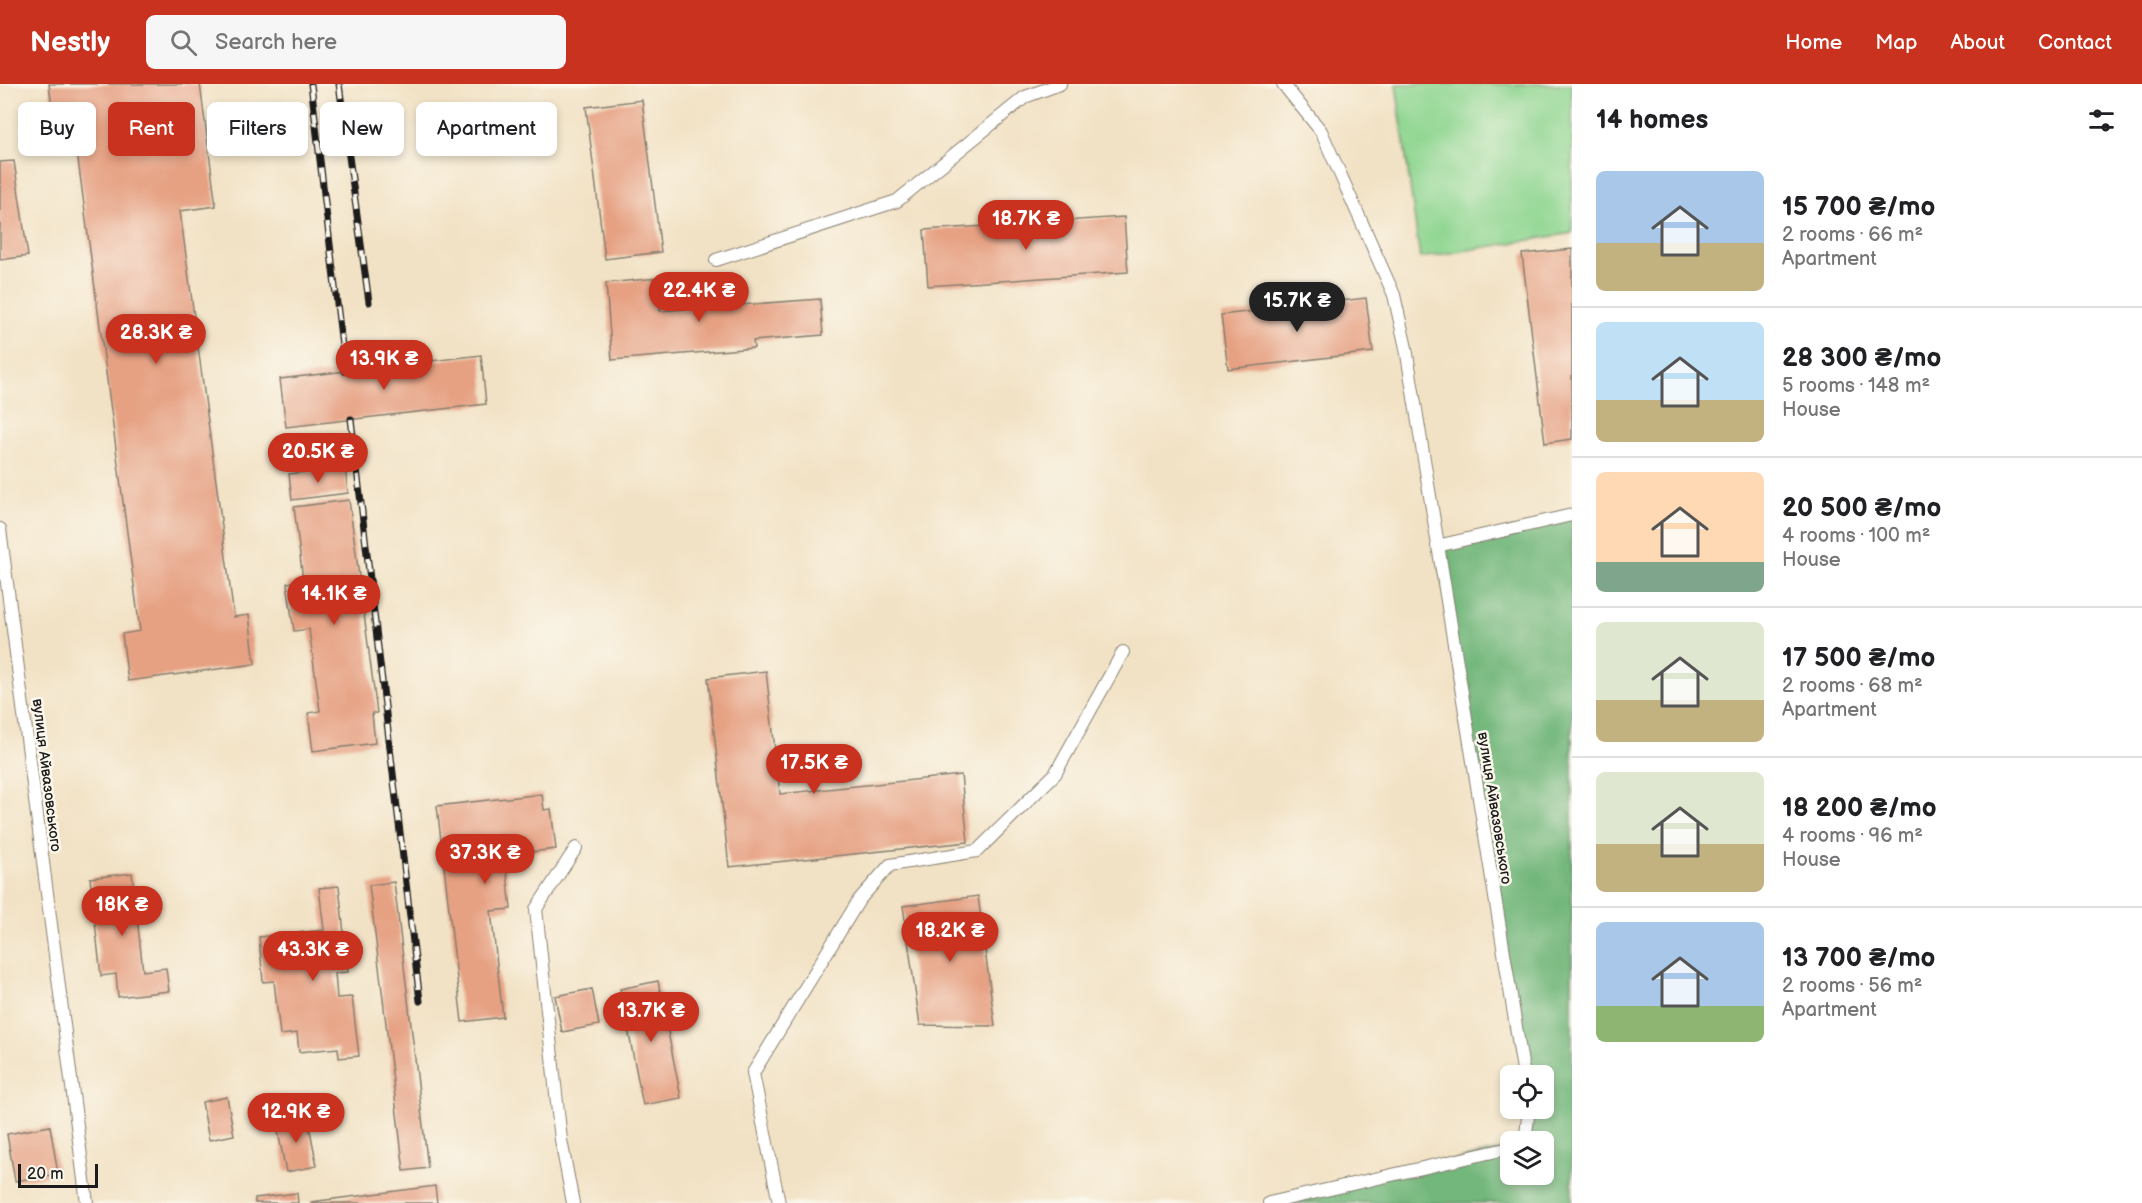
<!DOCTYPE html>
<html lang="en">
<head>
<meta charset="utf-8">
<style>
  :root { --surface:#fff; --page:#f6f6f6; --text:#202124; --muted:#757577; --line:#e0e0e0; --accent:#c8321e }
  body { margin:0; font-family:"Balsamiq Sans",sans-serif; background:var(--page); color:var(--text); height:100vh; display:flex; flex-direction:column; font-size:22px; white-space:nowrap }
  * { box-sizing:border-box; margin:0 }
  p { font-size:20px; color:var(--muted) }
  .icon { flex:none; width:33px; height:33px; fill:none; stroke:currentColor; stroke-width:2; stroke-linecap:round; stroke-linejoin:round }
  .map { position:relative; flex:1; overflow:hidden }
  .drawer { display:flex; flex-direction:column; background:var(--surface); width:570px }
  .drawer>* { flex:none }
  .hud { position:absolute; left:18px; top:18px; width:570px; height:54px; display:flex; gap:12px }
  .buttons { position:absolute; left:1500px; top:981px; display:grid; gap:12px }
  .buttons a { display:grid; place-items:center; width:54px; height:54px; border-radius:9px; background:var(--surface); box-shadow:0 3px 9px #0003; font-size:30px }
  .scale { position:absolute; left:18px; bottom:15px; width:80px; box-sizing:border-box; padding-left:6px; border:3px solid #1c1c1c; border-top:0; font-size:16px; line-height:21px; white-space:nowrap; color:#1c1c1c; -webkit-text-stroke:4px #fbf7ec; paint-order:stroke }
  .price { position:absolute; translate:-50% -51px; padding:0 14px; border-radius:21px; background:var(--accent); color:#fff; font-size:20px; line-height:39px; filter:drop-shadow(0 2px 3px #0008) }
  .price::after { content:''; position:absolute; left:50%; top:36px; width:18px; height:14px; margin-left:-9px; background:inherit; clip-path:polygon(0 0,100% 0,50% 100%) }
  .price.selected { background:#222; color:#fff }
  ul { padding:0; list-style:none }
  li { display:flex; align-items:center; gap:18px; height:150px; padding:0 24px }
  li+li { border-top:2px solid var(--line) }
  li span { display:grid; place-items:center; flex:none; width:168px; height:120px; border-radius:9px; color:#555 }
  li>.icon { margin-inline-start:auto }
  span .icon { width:72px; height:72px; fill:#fffc; stroke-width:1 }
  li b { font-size:26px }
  h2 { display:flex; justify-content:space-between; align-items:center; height:72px; padding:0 24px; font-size:26px }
  .tag { padding:0 21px; border-radius:9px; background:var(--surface); box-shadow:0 3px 9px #0003; font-size:21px; line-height:54px }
  .tag.selected { background:var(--accent); color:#fff }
  header { display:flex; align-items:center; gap:36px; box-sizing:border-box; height:84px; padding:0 30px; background:var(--accent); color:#fff }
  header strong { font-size:28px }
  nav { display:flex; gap:33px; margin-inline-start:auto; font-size:21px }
  .search { width:420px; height:54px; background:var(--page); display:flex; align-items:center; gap:15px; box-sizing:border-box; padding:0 21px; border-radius:9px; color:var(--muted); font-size:22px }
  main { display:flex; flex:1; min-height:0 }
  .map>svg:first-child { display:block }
  .green { fill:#8fd691; stroke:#567956; stroke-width:1.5 }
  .forest { fill:#73b77b; stroke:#486a4c; stroke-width:1.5 }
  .building { fill:#e6a082 }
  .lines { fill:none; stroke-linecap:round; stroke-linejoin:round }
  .lane-casing { stroke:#877f70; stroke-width:14 }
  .lane { stroke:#fff; stroke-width:12 }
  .rail-casing { stroke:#1c1c1c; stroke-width:7 }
  .rail { stroke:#fbf7ec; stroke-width:4.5; stroke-dasharray:14; stroke-linecap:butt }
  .labels { text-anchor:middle; stroke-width:5; stroke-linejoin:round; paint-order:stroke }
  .street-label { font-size:15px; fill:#1c1c1c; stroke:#fbf7ec }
</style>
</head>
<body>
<header>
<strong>Nestly</strong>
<div class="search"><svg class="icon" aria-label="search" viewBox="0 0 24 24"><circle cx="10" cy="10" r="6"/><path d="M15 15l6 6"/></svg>Search here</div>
<nav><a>Home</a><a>Map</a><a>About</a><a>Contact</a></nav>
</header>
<main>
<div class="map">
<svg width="1572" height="1119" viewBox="0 0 1572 1119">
  <rect width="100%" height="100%" fill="#fbf7ec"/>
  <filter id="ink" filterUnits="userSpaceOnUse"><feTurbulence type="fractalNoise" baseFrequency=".0167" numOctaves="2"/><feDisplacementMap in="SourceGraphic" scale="12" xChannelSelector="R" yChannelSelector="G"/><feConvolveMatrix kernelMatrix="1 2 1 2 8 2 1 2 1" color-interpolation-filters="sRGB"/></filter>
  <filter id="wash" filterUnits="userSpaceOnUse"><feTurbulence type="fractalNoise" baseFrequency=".008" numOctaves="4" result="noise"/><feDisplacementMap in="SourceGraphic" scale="24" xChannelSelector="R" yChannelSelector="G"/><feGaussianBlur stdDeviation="1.35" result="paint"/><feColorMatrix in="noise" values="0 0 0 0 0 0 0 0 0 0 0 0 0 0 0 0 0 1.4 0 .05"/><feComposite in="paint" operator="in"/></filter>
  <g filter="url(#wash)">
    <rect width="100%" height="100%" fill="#f2e2c5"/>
    <path class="green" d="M 1396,0 L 1572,0 L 1572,149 L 1420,174 Z"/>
    <path class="forest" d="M 1572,431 L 1572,1119 L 1269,1119 L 1510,1064 L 1510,1090 L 1544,1090 L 1544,1058 L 1518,1057 L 1529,1025 L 1544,1024 L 1544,992 L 1524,991 L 1437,462 Z"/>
    <g id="blocks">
      <path class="building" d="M 49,0 L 200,0 L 216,122 L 180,127 L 234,533 L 249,531 L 255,580 L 128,597 L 122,550 L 140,547 L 74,45 L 55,47 Z
        M 642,16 L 661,168 L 605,175 L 586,23 Z
        M 14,77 L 28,172 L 0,176 L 0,78 Z
        M 1124,133 L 1128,188 L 928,202 L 924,146 Z
        M 1572,165 L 1572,355 L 1545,359 L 1522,170 Z
        M 658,194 L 660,227 L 820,215 L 823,251 L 753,257 L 754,264 L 612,276 L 606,199 Z
        M 1366,214 L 1373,268 L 1228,285 L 1221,231 Z
        M 481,271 L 486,320 L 286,343 L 280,295 Z
        M 345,383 L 348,409 L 292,416 L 289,390 Z
        M 349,416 L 377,629 L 372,629 L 375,659 L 313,667 L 308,629 L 320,627 L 309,545 L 294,547 L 287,499 L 303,496 L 294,423 Z
        M 766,587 L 780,710 L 961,691 L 968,758 L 729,783 L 708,594 Z
        M 542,710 L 544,726 L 551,725 L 556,765 L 505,771 L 511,825 L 491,827 L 503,933 L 462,938 L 437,722 Z
        M 132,789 L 143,887 L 166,884 L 169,907 L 118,913 L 116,890 L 101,892 L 90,794 Z
        M 394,798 L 428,1084 L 404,1087 L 369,801 Z
        M 339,802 L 348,888 L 335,889 L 337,914 L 352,913 L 359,972 L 339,974 L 338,964 L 299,968 L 297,949 L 280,951 L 274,897 L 263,898 L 259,853 L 324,846 L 319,804 Z
        M 978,812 L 995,942 L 920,941 L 903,822 Z
        M 658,897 L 681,1014 L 643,1021 L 620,905 Z
        M 592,905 L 599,941 L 562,948 L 555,912 Z
        M 227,1013 L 234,1051 L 209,1056 L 202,1018 Z
        M 307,1031 L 317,1082 L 286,1088 L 276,1037 Z
        M 50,1042 L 58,1090 L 15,1097 L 7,1050 Z
        M 435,1102 L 437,1119 L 311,1119 L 311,1118 Z
        M 297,1109 L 298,1119 L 255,1119 L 255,1114 Z"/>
    </g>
  </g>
  <g filter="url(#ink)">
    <use href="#blocks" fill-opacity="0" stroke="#877f70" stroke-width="1.5"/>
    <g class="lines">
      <defs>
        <path id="lane" d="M 1283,0 L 1321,47 L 1394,211 L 1406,264 L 1524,992
          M 716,176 L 897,117 L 1025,13 L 1060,0
          M 0,445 L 87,1119
          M 1437,462 L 1572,431
          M 1518,1058 L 1526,1050 L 1529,1024
          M 573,1119 L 561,1056 L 536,825 L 576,764
          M 779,1119 L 753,989 L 859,816 L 890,781 L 977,767 L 1055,690 L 1123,568
          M 1269,1119 L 1510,1064"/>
      </defs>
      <use href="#lane" class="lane-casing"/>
      <use href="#lane" class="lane"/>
      <defs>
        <path id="rail" d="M 311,0 L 345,287
          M 339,0 L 369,218
          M 351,335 L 420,917"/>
      </defs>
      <use href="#rail" class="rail-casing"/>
      <use href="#rail" class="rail"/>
    </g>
  </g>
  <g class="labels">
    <g class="street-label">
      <text transform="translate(47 691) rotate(83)" y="5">вулиця Айвазовського</text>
      <text transform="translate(1495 724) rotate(81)" y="5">вулиця Айвазовського</text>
    </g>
  </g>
</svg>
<div class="buttons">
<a><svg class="icon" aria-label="locate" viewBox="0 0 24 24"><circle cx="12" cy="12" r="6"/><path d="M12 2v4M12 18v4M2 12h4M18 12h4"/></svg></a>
<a><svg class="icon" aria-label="layers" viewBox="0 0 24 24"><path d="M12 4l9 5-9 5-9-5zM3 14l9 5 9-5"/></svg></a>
</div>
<div class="scale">20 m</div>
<b class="price" style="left:1026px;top:167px">18.7K ₴</b>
<b class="price" style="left:699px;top:239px">22.4K ₴</b>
<b class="price selected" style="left:1297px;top:249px">15.7K ₴</b>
<b class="price" style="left:156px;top:281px">28.3K ₴</b>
<b class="price" style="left:384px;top:307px">13.9K ₴</b>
<b class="price" style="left:318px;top:400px">20.5K ₴</b>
<b class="price" style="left:334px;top:542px">14.1K ₴</b>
<b class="price" style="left:814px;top:711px">17.5K ₴</b>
<b class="price" style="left:485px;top:801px">37.3K ₴</b>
<b class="price" style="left:122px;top:853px">18K ₴</b>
<b class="price" style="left:950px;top:879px">18.2K ₴</b>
<b class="price" style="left:313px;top:898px">43.3K ₴</b>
<b class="price" style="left:651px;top:959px">13.7K ₴</b>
<b class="price" style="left:296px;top:1060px">12.9K ₴</b>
<div class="hud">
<a class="tag">Buy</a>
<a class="tag selected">Rent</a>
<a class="tag">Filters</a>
<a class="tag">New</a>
<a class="tag">Apartment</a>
</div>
</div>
<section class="drawer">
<h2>14 homes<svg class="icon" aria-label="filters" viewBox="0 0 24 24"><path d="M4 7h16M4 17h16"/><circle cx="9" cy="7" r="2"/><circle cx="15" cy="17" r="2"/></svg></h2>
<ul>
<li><span style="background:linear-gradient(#a9c7e8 60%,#c2b280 0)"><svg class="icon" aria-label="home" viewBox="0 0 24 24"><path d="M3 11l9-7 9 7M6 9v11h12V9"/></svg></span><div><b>15 700 ₴/mo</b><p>2 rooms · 66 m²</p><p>Apartment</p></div></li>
<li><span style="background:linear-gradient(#bfe0f5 65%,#c2b280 0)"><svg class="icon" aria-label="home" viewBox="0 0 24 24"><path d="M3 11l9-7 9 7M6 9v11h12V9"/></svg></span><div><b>28 300 ₴/mo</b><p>5 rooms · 148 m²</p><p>House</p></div></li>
<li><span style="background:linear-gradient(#ffd9b3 75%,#7fa58c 0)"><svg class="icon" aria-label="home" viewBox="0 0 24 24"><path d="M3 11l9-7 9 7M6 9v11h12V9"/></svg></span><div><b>20 500 ₴/mo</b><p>4 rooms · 100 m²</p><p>House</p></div></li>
<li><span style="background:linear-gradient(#dfe7d0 65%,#c2b280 0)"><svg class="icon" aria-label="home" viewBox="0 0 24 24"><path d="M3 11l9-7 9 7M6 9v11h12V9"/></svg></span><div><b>17 500 ₴/mo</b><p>2 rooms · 68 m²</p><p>Apartment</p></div></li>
<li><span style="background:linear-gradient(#dfe7d0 60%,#c2b280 0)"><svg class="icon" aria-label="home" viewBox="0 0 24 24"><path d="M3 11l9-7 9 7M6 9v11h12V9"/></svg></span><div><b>18 200 ₴/mo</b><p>4 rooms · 96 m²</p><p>House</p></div></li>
<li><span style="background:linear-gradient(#a9c7e8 70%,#8fb573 0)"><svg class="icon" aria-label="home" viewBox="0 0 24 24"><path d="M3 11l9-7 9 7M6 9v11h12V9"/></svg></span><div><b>13 700 ₴/mo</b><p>2 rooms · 56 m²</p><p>Apartment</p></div></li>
</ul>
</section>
</main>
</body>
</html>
